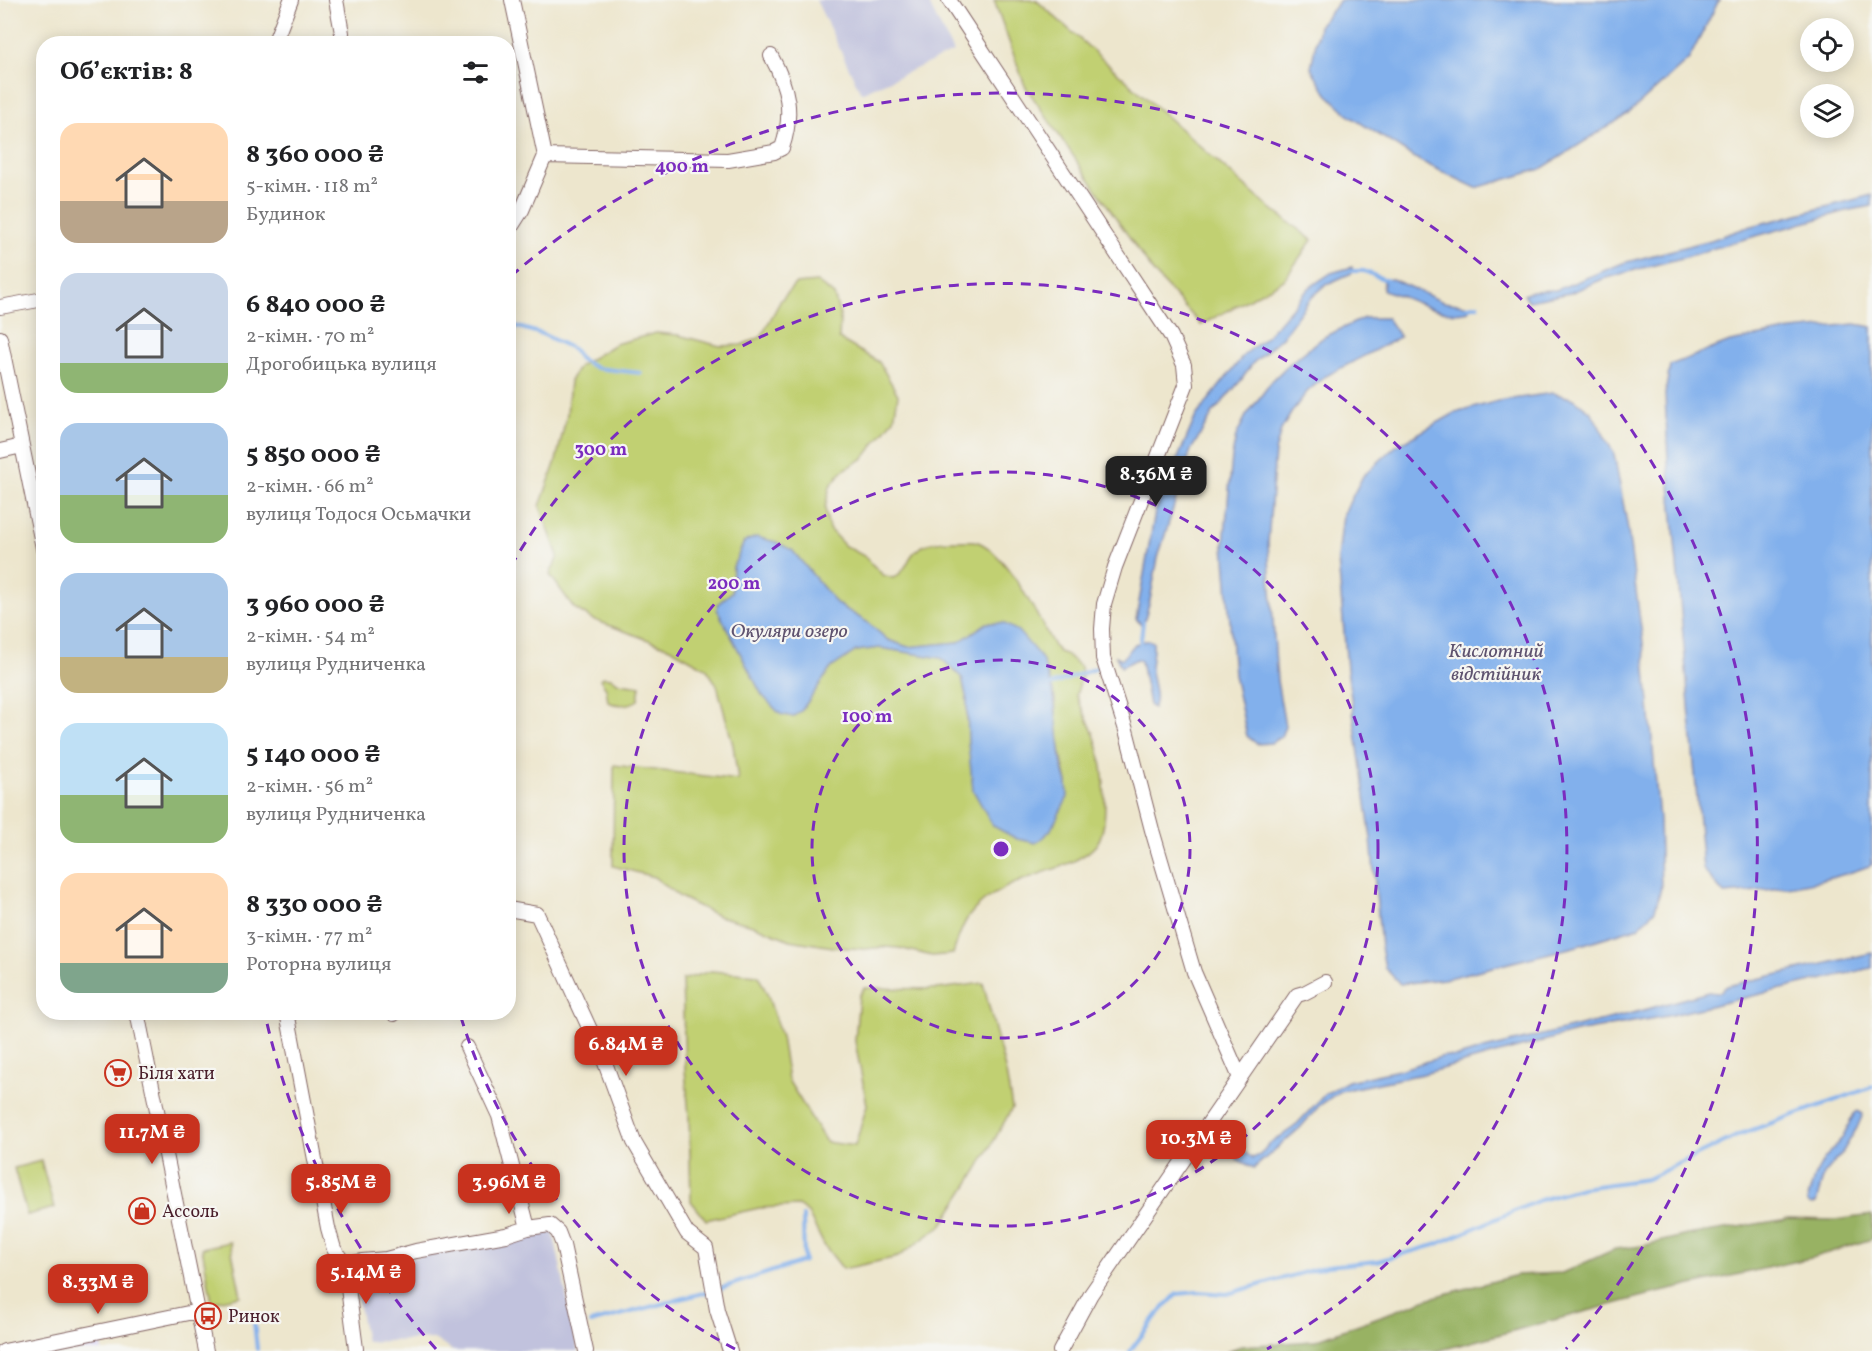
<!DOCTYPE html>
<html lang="uk">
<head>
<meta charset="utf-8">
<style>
  :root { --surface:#fff; --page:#f6f6f6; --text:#202124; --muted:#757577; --accent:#c8321e }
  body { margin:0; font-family:Vollkorn,serif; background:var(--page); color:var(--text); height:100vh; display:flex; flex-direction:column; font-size:22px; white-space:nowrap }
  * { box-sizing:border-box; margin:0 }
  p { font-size:20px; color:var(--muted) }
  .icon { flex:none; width:33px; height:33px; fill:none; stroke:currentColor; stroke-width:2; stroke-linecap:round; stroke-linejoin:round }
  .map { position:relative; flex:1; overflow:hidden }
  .panel { position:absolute; left:36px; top:36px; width:480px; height:984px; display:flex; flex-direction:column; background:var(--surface); border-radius:24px; box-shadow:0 3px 15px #0003 }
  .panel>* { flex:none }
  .fabs { position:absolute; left:1800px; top:18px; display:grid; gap:12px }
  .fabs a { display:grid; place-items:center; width:54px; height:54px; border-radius:50%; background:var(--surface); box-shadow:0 3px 15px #0003; font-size:30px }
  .price { position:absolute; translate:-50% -51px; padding:0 14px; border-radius:12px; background:var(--accent); color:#fff; font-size:20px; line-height:39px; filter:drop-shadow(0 2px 3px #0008) }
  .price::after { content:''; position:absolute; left:50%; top:36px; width:18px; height:14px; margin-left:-9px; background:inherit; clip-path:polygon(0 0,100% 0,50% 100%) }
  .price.current { background:#222; color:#fff }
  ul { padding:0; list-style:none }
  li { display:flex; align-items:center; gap:18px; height:150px; padding:0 24px }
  li span { display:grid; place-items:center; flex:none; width:168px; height:120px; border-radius:18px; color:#555 }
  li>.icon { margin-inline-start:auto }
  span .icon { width:72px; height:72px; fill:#fffc; stroke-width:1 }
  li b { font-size:26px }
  h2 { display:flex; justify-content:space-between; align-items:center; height:72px; padding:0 24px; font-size:26px }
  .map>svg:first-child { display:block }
  .built { fill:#dbd6f7 }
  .industrial { fill:#c1c2dd }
  .green { fill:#c1d072; stroke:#86784e; stroke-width:1.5; fill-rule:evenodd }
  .forest { fill:#98b264; stroke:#716848; stroke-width:1.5 }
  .water { fill:#82b0ec; stroke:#66688c; stroke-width:1.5 }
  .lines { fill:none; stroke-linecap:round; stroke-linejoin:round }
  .stream { stroke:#82b0ec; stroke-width:4 }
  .minor-casing { stroke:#836564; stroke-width:16 }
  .minor { stroke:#fff; stroke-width:14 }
  .ring { fill:none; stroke:#7b2cbf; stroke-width:3; stroke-dasharray:10 8 }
  .labels { text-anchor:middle; stroke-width:4.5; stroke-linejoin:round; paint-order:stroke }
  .poi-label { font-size:18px; fill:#4a1f2b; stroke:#f6f6f2; text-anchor:start }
  .water-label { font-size:20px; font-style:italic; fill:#5e526f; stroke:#f6f6f2 }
  .centre { fill:#7b2cbf; stroke:#f6f6f2; stroke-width:3 }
  .ring-label { font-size:18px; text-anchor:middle; font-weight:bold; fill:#7b2cbf; stroke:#f6f6f2; stroke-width:4.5; stroke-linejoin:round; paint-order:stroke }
</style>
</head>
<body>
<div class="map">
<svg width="1872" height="1351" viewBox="0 0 1872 1351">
  <rect width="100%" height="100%" fill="#f6f6f2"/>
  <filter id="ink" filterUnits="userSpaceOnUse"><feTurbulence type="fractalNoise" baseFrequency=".0167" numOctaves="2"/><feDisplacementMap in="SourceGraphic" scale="12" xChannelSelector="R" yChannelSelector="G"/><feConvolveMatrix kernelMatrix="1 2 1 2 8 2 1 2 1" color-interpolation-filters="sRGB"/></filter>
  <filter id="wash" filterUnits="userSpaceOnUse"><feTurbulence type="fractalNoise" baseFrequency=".008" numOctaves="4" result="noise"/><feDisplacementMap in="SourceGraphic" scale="24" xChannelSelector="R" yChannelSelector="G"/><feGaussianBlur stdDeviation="1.35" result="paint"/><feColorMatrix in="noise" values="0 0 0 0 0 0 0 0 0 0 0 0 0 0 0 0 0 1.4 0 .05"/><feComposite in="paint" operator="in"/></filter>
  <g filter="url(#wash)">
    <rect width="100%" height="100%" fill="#ede6cd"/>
    <path class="built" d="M 99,1337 L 102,1351 L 32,1351 Z"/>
    <path class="industrial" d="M 816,0 L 927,0 L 953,52 L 861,93 Z
      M 553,1231 L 578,1351 L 453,1351 L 434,1339 L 366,1342 L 352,1269 Z"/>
    <path class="green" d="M 994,0 L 1036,0 L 1265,204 L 1312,240 L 1284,280 L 1201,325 L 1154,273 L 1025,86 Z
      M 817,282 L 834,295 L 840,316 L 839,339 L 879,362 L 898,395 L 894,419 L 864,458 L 842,471 L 830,486 L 825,508 L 829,529 L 845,546 L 864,556 L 883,575 L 893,578 C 910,570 905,555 923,546 C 933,541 945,541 955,541 C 962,541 972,540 978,542 C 1007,553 1039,619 1054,646 L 1059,652 L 1065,654 L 1081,667 L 1082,676 L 1076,695 C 1082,709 1090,723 1095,737 C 1103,760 1112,825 1096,845 C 1085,858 1064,866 1048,871 C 1021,880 987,892 969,916 C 961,926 957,942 953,954 L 932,956 L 899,948 L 885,947 L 865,949 L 833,947 L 790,940 L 753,925 L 718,916 L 680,897 L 654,877 L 613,866 L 614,765 L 738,780 L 733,745 L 717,685 L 706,668 L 670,648 L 592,619 L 574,608 L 550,575 L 558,556 L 540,506 L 556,461 L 567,414 L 570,381 L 579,366 L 615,344 L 656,333 L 678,335 L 720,346 L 741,345 L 761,337 L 781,300 L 795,284 ZM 744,542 L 792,550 L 837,604 L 867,622 L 888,640 L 908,647 L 959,642 L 987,623 L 1017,631 L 1042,659 L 1055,698 L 1058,739 L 1067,783 L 967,721 L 967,700 L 962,678 L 941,658 L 880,648 L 856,651 L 831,668 L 802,710 L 793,717 L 762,695 L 717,609 L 719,603 L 732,592 L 733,567 Z
      M 604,677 L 611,678 L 619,683 L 640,686 L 638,700 C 629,706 617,706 608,702 L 606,688 L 600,679 Z
      M 711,971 L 758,975 L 768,996 L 781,1037 L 788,1080 L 826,1142 L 855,1146 L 867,1105 L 855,1041 L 859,996 L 864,988 L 938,989 L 983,983 L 1006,1073 L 1012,1108 L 978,1169 L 942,1225 L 898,1257 L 843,1269 L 824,1245 L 808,1213 L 798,1206 L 759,1208 L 706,1220 L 691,1201 L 689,1116 L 685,1069 L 682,980 Z
      M 41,1161 L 54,1208 L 27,1215 L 14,1168 Z
      M 230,1242 L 241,1296 L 212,1302 L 202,1248 Z"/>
    <path class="forest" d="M 1872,1215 L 1872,1239 L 1815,1257 L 1648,1295 L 1437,1351 L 1227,1351 L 1241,1346 L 1313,1341 L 1430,1298 L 1517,1275 L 1562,1273 L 1615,1249 L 1642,1246 L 1687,1235 L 1788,1219 L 1835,1220 Z"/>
    <path class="water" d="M 1340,0 L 1719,0 L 1689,59 L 1628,114 L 1541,169 L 1476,188 L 1420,161 L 1351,117 L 1327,94 L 1311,68 L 1319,26 Z
      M 1872,195 L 1872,206 L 1850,210 L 1731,243 L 1686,257 L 1639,269 L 1603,279 L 1570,293 L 1529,301 L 1524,295 L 1532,291 L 1556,290 L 1623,263 L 1711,240 L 1748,227 Z
      M 1352,267 L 1352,273 L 1327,284 L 1309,300 L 1282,337 L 1252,364 L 1242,379 L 1213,413 L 1191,450 L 1158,558 L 1150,600 L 1143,626 L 1136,619 L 1155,512 L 1196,416 L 1244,355 L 1268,335 L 1310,287 L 1331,273 Z
      M 1392,279 L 1443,302 L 1465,305 L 1469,311 C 1441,319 1410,297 1383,290 L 1384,280 Z
      M 1364,318 L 1387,318 L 1400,337 L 1324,377 L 1307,392 L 1293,410 L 1281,430 L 1275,452 L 1268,543 L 1277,681 L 1285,726 L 1281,737 L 1271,743 L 1257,744 L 1247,736 L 1234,675 L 1224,545 L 1232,457 L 1236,436 L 1246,416 L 1272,381 L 1288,365 L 1324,337 Z
      M 1855,324 L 1872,327 L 1872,865 C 1827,882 1772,891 1724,894 L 1703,869 L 1668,460 L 1665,394 L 1670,365 L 1730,342 L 1792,330 Z
      M 1553,393 L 1574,399 L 1592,413 L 1614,454 L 1627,523 L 1645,658 L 1659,819 L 1661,888 L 1655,910 L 1639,927 L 1574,947 L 1444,979 L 1400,984 L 1385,968 L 1381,947 L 1371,839 L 1347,669 L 1338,559 L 1343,515 L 1363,476 L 1396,446 L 1455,413 L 1498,401 Z
      M 756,537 L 776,542 L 792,550 L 837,604 L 867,622 L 888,640 L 908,647 L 959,642 L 987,623 L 1003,623 L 1018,631 L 1042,659 L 1053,691 L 1062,765 L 1067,783 L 1068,797 L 1050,831 L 1036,843 L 1017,839 L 993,826 L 973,790 L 968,743 L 967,700 L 962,678 L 941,658 L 880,648 L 856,651 L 831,668 L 802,710 L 793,717 L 780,714 L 762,695 L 717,609 L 719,603 L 732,592 L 733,567 L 744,542 Z
      M 1148,640 L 1153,642 C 1154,651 1151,661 1151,670 C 1152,682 1159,698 1153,708 L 1149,705 L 1141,661 L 1137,659 L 1121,667 L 1116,656 L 1122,659 L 1135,644 Z
      M 1872,953 L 1872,968 L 1867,969 L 1667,1016 L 1576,1032 L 1423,1074 L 1340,1091 L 1319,1106 L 1300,1128 L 1254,1168 L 1238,1160 L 1234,1154 L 1238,1148 L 1253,1158 L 1260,1155 L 1268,1145 L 1294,1127 L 1325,1094 L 1348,1081 L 1399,1070 L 1444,1056 L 1458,1057 L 1484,1049 L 1633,1013 L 1708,992 L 1718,993 L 1727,986 Z
      M 1858,1111 L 1863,1114 L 1857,1128 L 1842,1153 L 1824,1174 L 1816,1203 L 1811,1205 L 1807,1202 L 1814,1177 L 1824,1159 L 1842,1138 L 1854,1114 Z"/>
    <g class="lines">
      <path class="stream" d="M 1349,271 L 1364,271 L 1388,281
        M 1462,308 L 1478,305
        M 508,324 L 542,334 L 573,349 L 580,359 L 596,368 L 641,373
        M 1140,647 L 1143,622
        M 1051,685 L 1097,668
        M 254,1322 L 257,1349
        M 590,1323 L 718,1289 L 804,1261 L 803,1216
        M 1130,1351 L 1158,1314 L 1177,1294 L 1198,1292 L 1227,1294 L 1327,1266 L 1377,1261 L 1435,1245 L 1540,1200 L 1582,1188 L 1647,1179 L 1741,1134 L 1872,1087"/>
    </g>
  </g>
  <g filter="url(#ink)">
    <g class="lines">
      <defs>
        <path id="minor" d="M 336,0 L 342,33
          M 949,0 L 1171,336 L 1184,365 L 1186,385 L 1115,567 L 1104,604 L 1102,629 L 1103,658 L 1126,730 L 1152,830 L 1194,972 L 1240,1078
          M 274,44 L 291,0
          M 545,156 L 728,160 L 774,152 L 782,148 C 794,113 788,87 771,56
          M 508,232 L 522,210 L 545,156 L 512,0
          M 0,307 L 44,299
          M 0,338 L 44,553
          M 0,451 L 22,446
          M 508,909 L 537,914 L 604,1060 L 634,1142 L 687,1233 L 706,1248 L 717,1310 L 730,1351
          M 137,1012 L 206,1351
          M 287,1012 L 328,1228 L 334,1249 L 345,1265 L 362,1261 L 386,1259 L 416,1251 L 506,1235 L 528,1228
          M 393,1012 L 394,1014
          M 467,1047 L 499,1116 L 528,1228 L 550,1225 L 558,1232 L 563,1245 L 586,1351
          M 345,1265 L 356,1349
          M 4,1351 L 198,1311
          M 1060,1351 L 1091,1294 L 1297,995 L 1304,993 L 1325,982"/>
      </defs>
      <use href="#minor" class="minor-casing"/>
      <use href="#minor" class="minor"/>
    </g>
  </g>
  <g class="ring">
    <circle cx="1001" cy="849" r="189"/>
    <circle cx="1001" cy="849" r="377"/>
    <path d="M735 1349A566 566 0 0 1 460 1014M511 566A566 566 0 1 1 1267 1349"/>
    <path d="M436 1349A754 754 0 0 1 266 1019M511 276A754 754 0 0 1 1566 1349"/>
  </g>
  <defs>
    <symbol id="supermarket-ring" viewBox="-11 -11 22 22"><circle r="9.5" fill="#f6f6f2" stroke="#c8321e" stroke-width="1.5"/><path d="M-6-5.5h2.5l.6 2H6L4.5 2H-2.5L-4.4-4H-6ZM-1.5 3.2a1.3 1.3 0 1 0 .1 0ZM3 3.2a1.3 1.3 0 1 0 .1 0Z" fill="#c8321e"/></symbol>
    <symbol id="shop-ring" viewBox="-11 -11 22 22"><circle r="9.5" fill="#f6f6f2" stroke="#c8321e" stroke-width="1.5"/><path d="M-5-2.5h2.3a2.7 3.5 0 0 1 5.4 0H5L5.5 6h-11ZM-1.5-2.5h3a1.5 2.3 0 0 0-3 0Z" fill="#c8321e"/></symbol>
    <symbol id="bus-ring" viewBox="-11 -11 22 22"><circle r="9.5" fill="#f6f6f2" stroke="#c8321e" stroke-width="1.5"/><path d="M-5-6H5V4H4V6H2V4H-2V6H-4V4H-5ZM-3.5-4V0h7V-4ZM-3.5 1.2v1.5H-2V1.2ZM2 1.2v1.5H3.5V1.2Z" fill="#c8321e"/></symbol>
  </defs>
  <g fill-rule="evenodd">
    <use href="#supermarket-ring" x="103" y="1058" width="30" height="30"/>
    <use href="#shop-ring" x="127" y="1196" width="30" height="30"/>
    <use href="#bus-ring" x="193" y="1301" width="30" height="30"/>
  </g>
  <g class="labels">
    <g class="poi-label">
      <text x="138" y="1079">Біля хати</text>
      <text x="162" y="1217">Ассоль</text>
      <text x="228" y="1322">Ринок</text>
    </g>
    <g class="water-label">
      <text x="789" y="637">Окуляри озеро</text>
      <text x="1496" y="657">Кислотний<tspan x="1496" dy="23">відстійник</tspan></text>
    </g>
  </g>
  <circle cx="1001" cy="849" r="9" class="centre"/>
  <g class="ring-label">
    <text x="682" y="172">400 m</text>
    <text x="601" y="455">300 m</text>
    <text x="734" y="589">200 m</text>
    <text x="867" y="722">100 m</text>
  </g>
</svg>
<div class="fabs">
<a><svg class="icon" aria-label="locate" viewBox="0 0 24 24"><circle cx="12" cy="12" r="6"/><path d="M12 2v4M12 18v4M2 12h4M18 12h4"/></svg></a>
<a><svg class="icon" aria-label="layers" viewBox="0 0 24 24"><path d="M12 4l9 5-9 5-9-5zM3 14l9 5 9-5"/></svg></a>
</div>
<b class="price current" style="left:1156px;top:507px">8.36M ₴</b>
<b class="price" style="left:626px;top:1077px">6.84M ₴</b>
<b class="price" style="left:152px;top:1165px">11.7M ₴</b>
<b class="price" style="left:1196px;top:1171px">10.3M ₴</b>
<b class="price" style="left:341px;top:1215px">5.85M ₴</b>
<b class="price" style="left:509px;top:1215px">3.96M ₴</b>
<b class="price" style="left:366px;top:1305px">5.14M ₴</b>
<b class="price" style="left:98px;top:1315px">8.33M ₴</b>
<section class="panel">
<h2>Об’єктів: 8<svg class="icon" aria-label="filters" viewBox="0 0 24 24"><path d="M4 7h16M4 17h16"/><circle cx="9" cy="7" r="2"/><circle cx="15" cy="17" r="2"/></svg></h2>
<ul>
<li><span style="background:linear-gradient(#ffd9b3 65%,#b9a48a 0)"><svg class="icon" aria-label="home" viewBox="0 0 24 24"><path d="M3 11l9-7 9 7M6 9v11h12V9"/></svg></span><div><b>8 360 000 ₴</b><p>5-кімн. · 118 m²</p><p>Будинок</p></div></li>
<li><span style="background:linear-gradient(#c9d6e8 75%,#8fb573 0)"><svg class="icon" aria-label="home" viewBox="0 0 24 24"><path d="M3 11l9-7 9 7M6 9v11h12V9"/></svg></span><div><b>6 840 000 ₴</b><p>2-кімн. · 70 m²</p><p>Дрогобицька вулиця</p></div></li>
<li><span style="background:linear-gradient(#a9c7e8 60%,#8fb573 0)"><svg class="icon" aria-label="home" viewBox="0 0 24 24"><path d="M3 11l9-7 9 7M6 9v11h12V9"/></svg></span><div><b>5 850 000 ₴</b><p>2-кімн. · 66 m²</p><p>вулиця Тодося Осьмачки</p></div></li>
<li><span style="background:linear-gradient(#a9c7e8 70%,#c2b280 0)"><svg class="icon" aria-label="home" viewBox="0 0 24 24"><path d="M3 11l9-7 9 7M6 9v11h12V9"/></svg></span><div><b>3 960 000 ₴</b><p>2-кімн. · 54 m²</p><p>вулиця Рудниченка</p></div></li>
<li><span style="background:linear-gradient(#bfe0f5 60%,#8fb573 0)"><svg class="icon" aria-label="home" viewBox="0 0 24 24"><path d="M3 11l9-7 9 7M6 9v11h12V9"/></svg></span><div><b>5 140 000 ₴</b><p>2-кімн. · 56 m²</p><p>вулиця Рудниченка</p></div></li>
<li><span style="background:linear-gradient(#ffd9b3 75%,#7fa58c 0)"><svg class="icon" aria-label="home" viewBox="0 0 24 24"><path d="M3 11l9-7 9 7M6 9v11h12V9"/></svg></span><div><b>8 330 000 ₴</b><p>3-кімн. · 77 m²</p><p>Роторна вулиця</p></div></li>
</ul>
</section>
</div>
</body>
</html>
